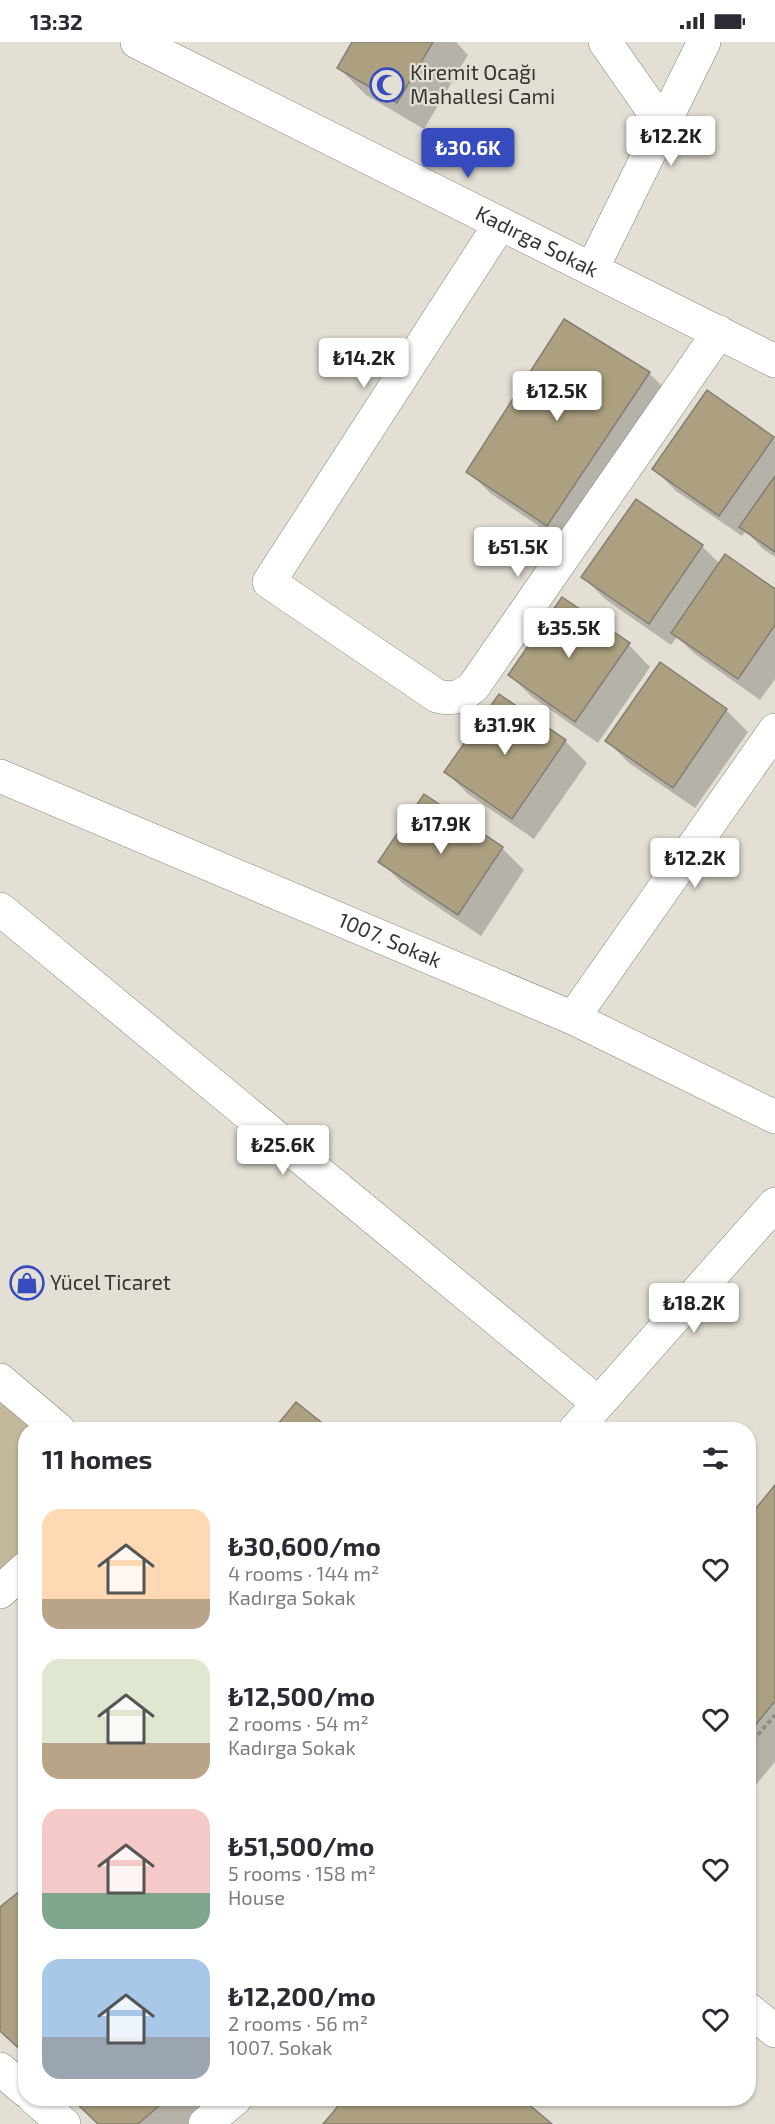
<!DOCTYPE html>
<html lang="en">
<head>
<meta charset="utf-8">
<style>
  :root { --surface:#fff; --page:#f7f7f7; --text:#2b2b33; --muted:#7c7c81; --accent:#364cbe }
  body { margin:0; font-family:"Exo 2",sans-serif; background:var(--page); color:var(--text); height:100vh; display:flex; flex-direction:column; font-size:22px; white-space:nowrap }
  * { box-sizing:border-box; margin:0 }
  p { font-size:20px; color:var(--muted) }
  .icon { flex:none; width:33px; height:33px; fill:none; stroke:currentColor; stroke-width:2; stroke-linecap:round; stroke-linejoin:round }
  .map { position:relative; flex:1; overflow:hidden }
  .sheet { position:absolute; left:18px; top:1380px; width:738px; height:684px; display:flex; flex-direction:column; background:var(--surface); border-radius:24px; box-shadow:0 2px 4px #0004 }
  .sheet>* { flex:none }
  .price { position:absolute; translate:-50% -51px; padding:0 14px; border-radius:6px; background:#fff; color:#222; font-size:20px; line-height:39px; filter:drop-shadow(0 2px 3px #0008) }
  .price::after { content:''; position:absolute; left:50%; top:36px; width:18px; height:14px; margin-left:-9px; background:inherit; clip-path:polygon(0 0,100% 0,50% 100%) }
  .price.on { background:var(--accent); color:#fff }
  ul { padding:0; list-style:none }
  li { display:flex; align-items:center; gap:18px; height:150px; padding:0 24px }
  li span { display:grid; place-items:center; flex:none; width:168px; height:120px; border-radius:18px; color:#555 }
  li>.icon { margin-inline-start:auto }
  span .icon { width:72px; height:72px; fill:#fffc; stroke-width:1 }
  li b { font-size:26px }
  h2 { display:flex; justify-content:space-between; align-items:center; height:72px; padding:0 24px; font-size:26px }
  .status { display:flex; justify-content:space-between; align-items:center; height:42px; padding:0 30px; background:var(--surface); direction:ltr }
  .status svg { height:16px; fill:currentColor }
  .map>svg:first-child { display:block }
  .green { fill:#c3b89c }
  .shadow { fill:#0003 }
  .building { fill:#aca080; stroke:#827f75; stroke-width:1.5 }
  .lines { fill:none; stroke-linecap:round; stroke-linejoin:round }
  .street-casing { stroke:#858178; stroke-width:34 }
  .secondary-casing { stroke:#858178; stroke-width:34 }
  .path { stroke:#908d85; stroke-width:4; stroke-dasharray:4.5 3; stroke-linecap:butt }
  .street { stroke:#fff; stroke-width:33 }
  .secondary { stroke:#fff; stroke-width:33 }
  .labels { text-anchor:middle; stroke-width:4.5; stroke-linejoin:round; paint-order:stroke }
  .poi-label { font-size:21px; fill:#383632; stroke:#e3dfd4; text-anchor:start }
  .street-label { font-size:21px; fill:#383632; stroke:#e3dfd4 }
</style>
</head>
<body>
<div class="status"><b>13:32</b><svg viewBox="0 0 49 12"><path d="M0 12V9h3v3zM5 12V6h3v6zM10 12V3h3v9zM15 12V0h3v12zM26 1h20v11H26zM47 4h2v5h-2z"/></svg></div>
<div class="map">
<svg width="775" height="2082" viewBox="0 0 775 2082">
  <rect width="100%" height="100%" fill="#e3dfd4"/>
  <path class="green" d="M 0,1360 L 34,1387 L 26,1388 L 25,1505 L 0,1530 Z"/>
  <path class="shadow" d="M 354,0 L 456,0 L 468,13 L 424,87 L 366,53 L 339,26 Z
    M 649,331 L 671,353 L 570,505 L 490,451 L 468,429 Z
    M 773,396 L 775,398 L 775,515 L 763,507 L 746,489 L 742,494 L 676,449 L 654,427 Z
    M 636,459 L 702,504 L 720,522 L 775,548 L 775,637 L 760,658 L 695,612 L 677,595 L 671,603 L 605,557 L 583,535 Z
    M 629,603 L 650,625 L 598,701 L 532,655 L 510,633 Z
    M 499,654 L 565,699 L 587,721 L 534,797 L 468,752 L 446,730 Z
    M 726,668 L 748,690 L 695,766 L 629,721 L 607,699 Z
    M 502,806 L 524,828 L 481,894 L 402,841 L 380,819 Z
    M 775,1446 L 775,1720 L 749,1751 L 748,1478 Z
    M 72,2056 L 227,2056 L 197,2082 L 99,2082 Z"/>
  <path class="building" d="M 352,0 L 433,0 L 397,61 L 337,26 Z
    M 564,277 L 650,330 L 547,484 L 466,430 Z
    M 707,348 L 774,395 L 719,474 L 652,427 Z
    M 775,434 L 775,510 L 739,485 Z
    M 636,457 L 703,503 L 649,582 L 581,535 Z
    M 725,512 L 775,547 L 775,583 L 738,637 L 671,591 Z
    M 562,555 L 630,601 L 575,680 L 508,633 Z
    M 660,620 L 727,667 L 673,746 L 605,699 Z
    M 499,652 L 566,698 L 512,777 L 444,730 Z
    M 424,752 L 503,805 L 458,873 L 378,820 Z
    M 296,1360 L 331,1388 L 273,1388 Z
    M 775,1443 L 775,1659 L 748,1692 L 748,1476 Z
    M 26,1844 L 26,2013 L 0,1989 L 0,1865 Z
    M 71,2056 L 168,2056 L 138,2082 L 98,2082 Z
    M 345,2056 L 521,2056 L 552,2082 L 323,2082 Z"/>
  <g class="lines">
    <defs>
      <g id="street">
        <path id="s1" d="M 137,0 L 775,319"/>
        <path d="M 605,0 L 663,83"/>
        <path d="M 500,182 L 269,540 L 437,654 C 452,658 462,655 474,644 L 719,290"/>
        <path d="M 592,227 L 704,0"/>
        <path id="s2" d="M 0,734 L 573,976 L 775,1075"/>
        <path d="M 0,867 L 598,1361"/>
        <path d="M 573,976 L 775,688"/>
        <path d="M 575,1388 L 775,1162"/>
        <path d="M 0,1550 L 26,1526"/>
        <path d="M 0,2027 L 26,2049"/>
        <path d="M 34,2056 L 64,2082"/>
        <path d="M 205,2082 L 236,2056"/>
      </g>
      <path id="secondary" d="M 0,1338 L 59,1388
        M 748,1967 L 775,1989"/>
    </defs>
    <use href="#street" class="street-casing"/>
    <use href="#secondary" class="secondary-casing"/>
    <path class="path" d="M 748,1704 L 775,1673"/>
    <use href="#street" class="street"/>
    <use href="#secondary" class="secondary"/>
  </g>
  <defs>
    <symbol id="mosque-ring" viewBox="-11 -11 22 22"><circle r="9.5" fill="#e3dfd4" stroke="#364cbe" stroke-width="1.5"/><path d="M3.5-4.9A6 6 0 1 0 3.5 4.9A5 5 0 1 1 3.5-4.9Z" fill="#364cbe"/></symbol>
    <symbol id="shop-ring" viewBox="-11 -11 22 22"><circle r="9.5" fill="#e3dfd4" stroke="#364cbe" stroke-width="1.5"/><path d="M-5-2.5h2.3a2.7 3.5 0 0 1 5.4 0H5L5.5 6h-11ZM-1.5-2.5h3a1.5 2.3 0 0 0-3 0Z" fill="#364cbe"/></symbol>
  </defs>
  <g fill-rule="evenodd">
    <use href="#mosque-ring" x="368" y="24" width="38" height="38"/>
    <use href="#shop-ring" x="8" y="1222" width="38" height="38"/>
  </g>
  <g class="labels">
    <g class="poi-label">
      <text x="410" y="38">Kiremit Ocağı<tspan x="410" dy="24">Mahallesi Cami</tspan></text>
      <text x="50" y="1248">Yücel Ticaret</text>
    </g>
    <g class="street-label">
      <text dy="7" stroke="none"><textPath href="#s1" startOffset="447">Kadırga Sokak</textPath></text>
      <text dy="7" stroke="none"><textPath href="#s2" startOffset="423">1007. Sokak</textPath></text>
    </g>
  </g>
</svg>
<b class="price" style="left:671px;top:125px">₺12.2K</b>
<b class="price on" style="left:468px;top:137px">₺30.6K</b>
<b class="price" style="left:364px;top:347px">₺14.2K</b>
<b class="price" style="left:557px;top:380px">₺12.5K</b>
<b class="price" style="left:518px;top:536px">₺51.5K</b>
<b class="price" style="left:569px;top:617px">₺35.5K</b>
<b class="price" style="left:505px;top:714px">₺31.9K</b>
<b class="price" style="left:441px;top:813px">₺17.9K</b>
<b class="price" style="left:695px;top:847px">₺12.2K</b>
<b class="price" style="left:283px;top:1134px">₺25.6K</b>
<b class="price" style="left:694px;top:1292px">₺18.2K</b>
<section class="sheet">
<h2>11 homes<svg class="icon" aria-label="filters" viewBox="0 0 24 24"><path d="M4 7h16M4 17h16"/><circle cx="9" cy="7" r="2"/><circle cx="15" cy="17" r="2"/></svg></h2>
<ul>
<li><span style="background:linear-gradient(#ffd9b3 75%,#b9a48a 0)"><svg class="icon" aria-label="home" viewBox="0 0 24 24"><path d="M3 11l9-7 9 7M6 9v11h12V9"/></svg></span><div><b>₺30,600/mo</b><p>4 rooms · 144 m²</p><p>Kadırga Sokak</p></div><svg class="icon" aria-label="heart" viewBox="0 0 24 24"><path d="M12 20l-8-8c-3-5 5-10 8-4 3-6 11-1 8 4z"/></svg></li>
<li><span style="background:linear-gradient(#dfe7d0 70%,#b9a48a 0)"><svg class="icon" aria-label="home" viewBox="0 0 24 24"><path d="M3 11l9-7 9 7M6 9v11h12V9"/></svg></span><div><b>₺12,500/mo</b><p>2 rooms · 54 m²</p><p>Kadırga Sokak</p></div><svg class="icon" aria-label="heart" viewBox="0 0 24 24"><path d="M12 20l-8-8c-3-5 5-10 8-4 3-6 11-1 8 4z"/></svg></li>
<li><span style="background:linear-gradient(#f6c9c9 70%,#7fa58c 0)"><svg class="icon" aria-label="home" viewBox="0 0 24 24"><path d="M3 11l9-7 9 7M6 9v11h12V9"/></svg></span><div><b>₺51,500/mo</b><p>5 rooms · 158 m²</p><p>House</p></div><svg class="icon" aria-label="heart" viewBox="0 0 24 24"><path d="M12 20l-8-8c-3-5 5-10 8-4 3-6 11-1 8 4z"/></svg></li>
<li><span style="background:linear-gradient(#a9c7e8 65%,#9aa5b1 0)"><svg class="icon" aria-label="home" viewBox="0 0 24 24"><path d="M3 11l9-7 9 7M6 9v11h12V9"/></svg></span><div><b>₺12,200/mo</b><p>2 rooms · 56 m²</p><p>1007. Sokak</p></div><svg class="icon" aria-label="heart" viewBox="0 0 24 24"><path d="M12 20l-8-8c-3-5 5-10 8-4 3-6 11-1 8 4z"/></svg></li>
</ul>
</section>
</div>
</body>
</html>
